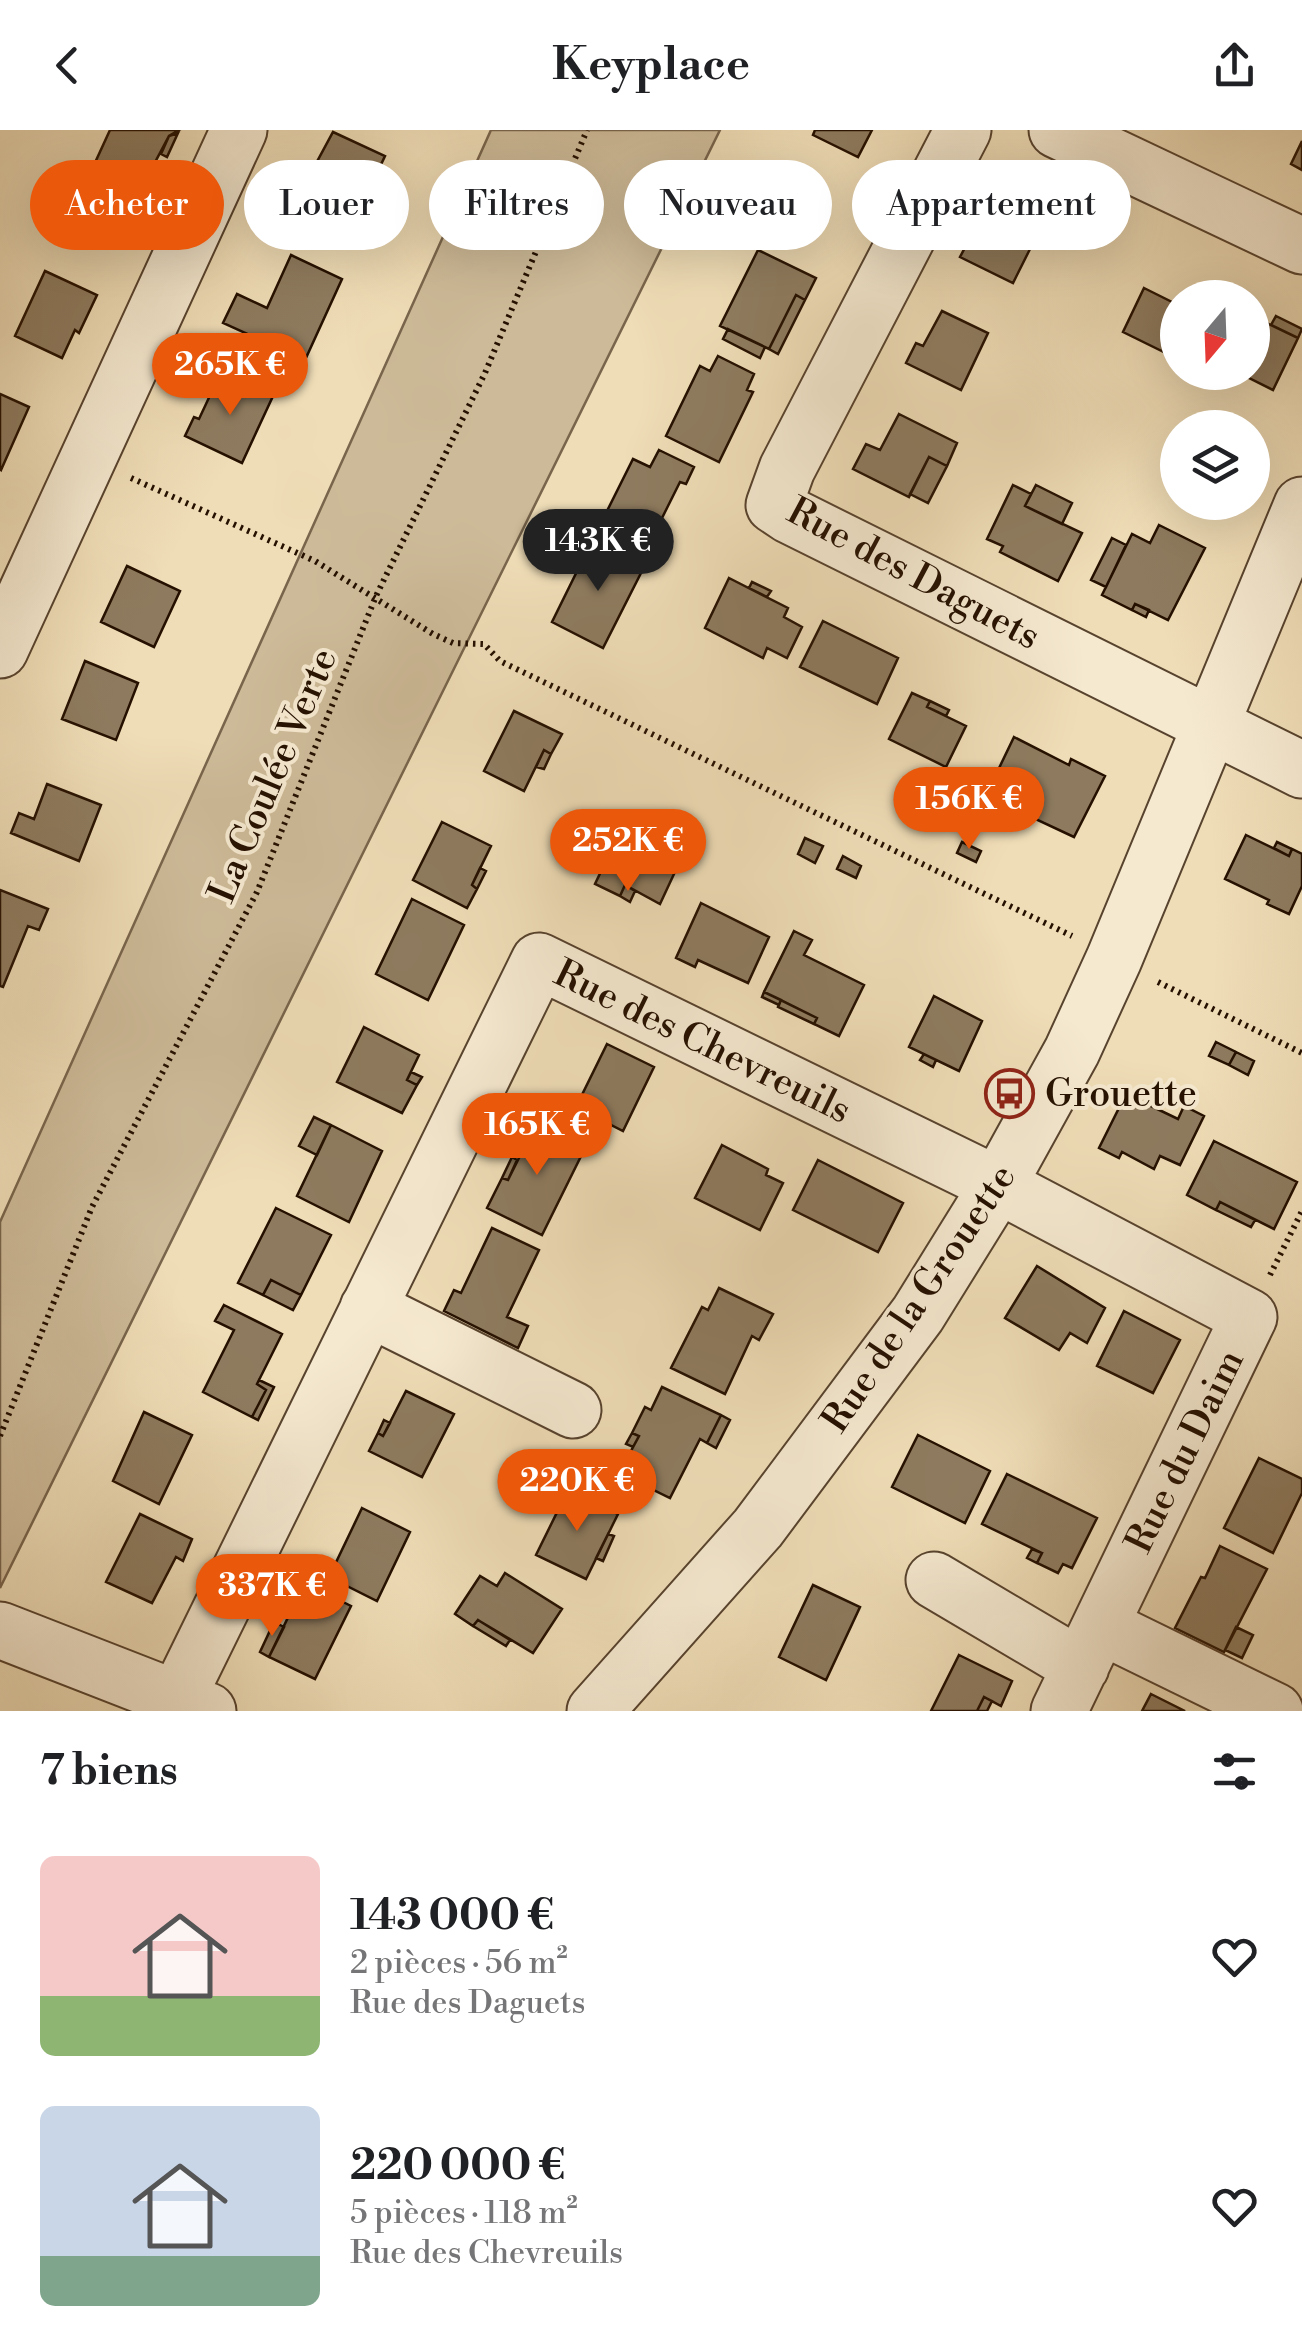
<!DOCTYPE html>
<html lang="fr">
<head>
<meta charset="utf-8">
<style>
  :root { --surface:#fff; --page:#f6f6f6; --text:#202124; --muted:#757577; --accent:#ea580c }
  body { margin:0; font-family:"Libre Bodoni",serif; background:var(--page); color:var(--text); height:100vh; display:flex; flex-direction:column; font-size:38px; white-space:nowrap }
  * { box-sizing:border-box; margin:0 }
  p { font-size:32px; color:var(--muted) }
  .icon { flex:none; width:55px; height:55px; fill:none; stroke:currentColor; stroke-width:2; stroke-linecap:round; stroke-linejoin:round }
  .map { position:relative; height:1581px; overflow:hidden }
  .sheet { display:flex; flex-direction:column; background:var(--surface); flex:1 }
  .sheet>* { flex:none }
  .guide { position:absolute; left:30px; top:30px; width:1242px; height:90px; display:flex; gap:20px }
  .needle { width:65px; rotate:199deg }
  .fabs { position:absolute; left:1160px; top:150px; display:grid; gap:20px }
  .fabs a { display:grid; place-items:center; width:110px; height:110px; border-radius:50%; background:var(--surface); box-shadow:0 10px 40px #0002; font-size:50px }
  .price { position:absolute; translate:-50% -85px; padding:0 22px; border-radius:35px; background:var(--accent); color:#fff; font-size:32px; line-height:65px; filter:drop-shadow(0 2px 5px #0008) }
  .price::after { content:''; position:absolute; left:50%; top:60px; width:30px; height:22px; margin-left:-15px; background:inherit; clip-path:polygon(0 0,100% 0,50% 100%) }
  .price.active { background:#222; color:#fff }
  ul { padding:0; list-style:none }
  li { display:flex; align-items:center; gap:30px; height:250px; padding:0 40px }
  li span { display:grid; place-items:center; flex:none; width:280px; height:200px; border-radius:15px; color:#555 }
  li>.icon { margin-inline-start:auto }
  span .icon { width:120px; height:120px; fill:#fffc; stroke-width:1 }
  li b { font-size:42px }
  h2 { display:flex; justify-content:space-between; align-items:center; height:120px; padding:0 40px; font-size:42px }
  .pill { padding:0 35px; border-radius:45px; background:var(--surface); box-shadow:0 10px 40px #0002; font-size:35px; line-height:90px }
  .pill.active { background:var(--accent); color:#fff }
  header { display:flex; justify-content:space-between; align-items:center; height:130px; padding:0 40px; background:var(--surface); font-size:45px; font-weight:700 }
  .map>svg:first-child { display:block }
  .green { fill:#cdba98; stroke:#79654c; stroke-width:2.5 }
  .building { fill:#8e7b5f; stroke:#251000; stroke-width:2.5 }
  .lines { fill:none; stroke-linecap:round; stroke-linejoin:round }
  .minor-casing { stroke:#58432e; stroke-width:59 }
  .path { stroke:#251000; stroke-width:6; stroke-dasharray:2.5 5; stroke-linecap:butt }
  .minor { stroke:#f5e9d0; stroke-width:55 }
  .labels { text-anchor:middle; stroke-width:8; stroke-linejoin:round; paint-order:stroke }
  .street-label { font-size:38px; fill:#251000; stroke:#f5e9d0 }
  .poi-label { font-size:38px; fill:#251000; stroke:#f5e9d0; text-anchor:start }
</style>
</head>
<body>
<header><svg class="icon" aria-label="back" viewBox="0 0 24 24"><path d="M15 5l-7 7 7 7"/></svg>Keyplace<svg class="icon" aria-label="share" viewBox="0 0 24 24"><path d="M12 15V3M7 8l5-5 5 5M5 13v7h14v-7"/></svg></header>
<div class="map">
<svg width="1302" height="1581" viewBox="0 0 1302 1581">
  <rect width="100%" height="100%" fill="#efddb7"/>
  <filter id="stains"><feTurbulence type="fractalNoise" baseFrequency=".002" numOctaves="4"/><feColorMatrix values="0 0 0 0 .2 0 0 0 0 .09 0 0 0 0 .02 0 0 0 .5 -.17"/></filter>
  <radialGradient id="worn" r=".72"><stop offset=".6" stop-color="#630" stop-opacity="0"/><stop offset="1" stop-color="#630" stop-opacity=".3"/></radialGradient>
  <path class="green" d="M 491,0 L 720,0 L 0,1458 L 0,1092 Z"/>
  <path class="building" d="M 110,0 L 179,0 L 169,6 L 135,70 L 88,48 Z
    M 815,0 L 872,0 L 858,27 L 813,5 Z
    M 333,2 L 385,26 L 347,106 L 291,80 Z
    M 178,3 L 167,27 L 161,24 L 169,6 Z
    M 1302,11 L 1302,40 L 1291,34 Z
    M 759,35 L 816,63 L 790,117 L 733,88 Z
    M 1000,51 L 1051,77 L 1013,153 L 960,127 Z
    M 758,120 L 816,148 L 805,170 L 796,165 L 769,219 L 720,196 Z
    M 291,125 L 342,149 L 305,230 L 223,193 L 237,164 L 267,178 Z
    M 45,141 L 97,165 L 79,203 L 75,200 L 62,228 L 15,206 Z
    M 1144,158 L 1178,175 L 1178,229 L 1123,202 Z
    M 796,165 L 805,170 L 778,224 L 769,219 Z
    M 942,181 L 988,203 L 961,260 L 906,233 L 916,213 L 923,216 Z
    M 1252,186 L 1298,208 L 1273,260 L 1237,242 L 1252,242 Z
    M 1276,186 L 1302,199 L 1298,208 L 1271,195 Z
    M 728,199 L 765,217 L 760,228 L 723,209 Z
    M 718,226 L 754,244 L 747,260 L 753,262 L 719,332 L 666,306 L 700,236 L 710,241 Z
    M 221,242 L 273,266 L 242,333 L 185,306 L 194,287 L 199,289 Z
    M 0,264 L 29,277 L 1,340 L 0,339 Z
    M 899,284 L 957,313 L 947,336 L 929,327 L 909,367 L 853,339 L 866,314 L 880,320 Z
    M 659,320 L 694,337 L 686,354 L 680,352 L 652,408 L 605,385 L 633,329 L 650,337 Z
    M 929,327 L 947,336 L 928,373 L 910,364 Z
    M 1013,355 L 1031,364 L 1025,376 L 1082,403 L 1058,451 L 1000,422 L 1003,416 L 987,409 Z
    M 1036,355 L 1072,373 L 1062,394 L 1025,376 Z
    M 1159,395 L 1205,418 L 1168,490 L 1135,474 L 1132,480 L 1102,465 L 1132,404 L 1150,413 Z
    M 1112,408 L 1126,415 L 1106,457 L 1091,450 Z
    M 592,411 L 644,437 L 603,518 L 552,492 Z
    M 127,436 L 180,461 L 154,517 L 101,492 Z
    M 729,448 L 788,478 L 784,487 L 802,497 L 787,528 L 767,518 L 763,528 L 705,498 Z
    M 752,452 L 771,461 L 767,467 L 749,458 Z
    M 1135,474 L 1149,480 L 1146,487 L 1132,480 Z
    M 823,491 L 898,528 L 877,574 L 800,537 Z
    M 85,531 L 138,553 L 116,610 L 62,589 Z
    M 912,563 L 930,571 L 927,577 L 966,596 L 946,637 L 889,609 Z
    M 930,571 L 949,580 L 946,586 L 927,577 Z
    M 514,581 L 562,604 L 551,624 L 544,620 L 524,661 L 484,641 Z
    M 1014,607 L 1069,635 L 1071,629 L 1105,646 L 1074,707 L 1008,676 L 1010,672 L 988,661 Z
    M 544,620 L 551,624 L 544,639 L 536,637 Z
    M 47,654 L 101,675 L 79,731 L 11,703 L 19,683 L 34,689 Z
    M 442,692 L 491,716 L 472,755 L 477,759 L 467,778 L 413,750 Z
    M 620,702 L 680,731 L 660,774 L 625,755 L 620,766 L 595,754 Z
    M 1246,705 L 1289,726 L 1292,719 L 1302,724 L 1302,756 L 1289,784 L 1267,774 L 1269,770 L 1225,749 Z
    M 805,708 L 823,716 L 815,733 L 798,724 Z
    M 962,712 L 981,721 L 976,732 L 957,723 Z
    M 1277,712 L 1292,719 L 1289,726 L 1274,718 Z
    M 843,726 L 861,736 L 856,748 L 837,739 Z
    M 480,738 L 486,741 L 477,759 L 472,755 Z
    M 625,755 L 635,761 L 630,772 L 620,766 Z
    M 0,760 L 48,779 L 39,800 L 28,796 L 3,857 L 0,856 Z
    M 412,769 L 464,795 L 428,870 L 376,844 Z
    M 701,773 L 769,807 L 748,853 L 698,830 L 695,837 L 676,828 Z
    M 794,801 L 812,810 L 804,825 L 864,855 L 839,906 L 814,894 L 817,888 L 764,862 Z
    M 764,862 L 781,870 L 779,875 L 762,867 Z
    M 934,866 L 982,891 L 959,941 L 909,917 Z
    M 781,870 L 817,888 L 814,894 L 778,877 Z
    M 364,897 L 419,925 L 407,950 L 417,955 L 402,983 L 337,952 Z
    M 1216,912 L 1236,922 L 1229,935 L 1209,926 Z
    M 607,914 L 654,937 L 623,1001 L 576,977 Z
    M 1236,922 L 1254,931 L 1248,945 L 1229,935 Z
    M 924,924 L 936,930 L 933,937 L 920,930 Z
    M 411,942 L 422,947 L 417,955 L 407,950 Z
    M 1126,964 L 1178,989 L 1184,976 L 1204,986 L 1180,1035 L 1160,1026 L 1154,1039 L 1122,1022 L 1119,1028 L 1099,1018 Z
    M 314,987 L 331,995 L 317,1025 L 299,1016 Z
    M 530,989 L 586,1016 L 542,1105 L 487,1078 L 502,1048 L 508,1050 L 526,1014 L 519,1011 Z
    M 331,995 L 382,1021 L 349,1092 L 297,1066 Z
    M 1214,1011 L 1297,1052 L 1274,1099 L 1220,1072 L 1216,1080 L 1187,1065 Z
    M 722,1015 L 768,1039 L 766,1045 L 783,1053 L 760,1100 L 695,1068 Z
    M 512,1027 L 517,1030 L 508,1050 L 502,1048 Z
    M 818,1030 L 903,1073 L 878,1122 L 793,1080 Z
    M 1220,1072 L 1255,1090 L 1251,1097 L 1216,1080 Z
    M 276,1078 L 331,1105 L 301,1165 L 271,1150 L 263,1165 L 238,1153 Z
    M 492,1098 L 539,1120 L 507,1187 L 528,1196 L 518,1218 L 444,1181 L 454,1160 L 461,1163 Z
    M 1037,1136 L 1105,1178 L 1087,1213 L 1070,1203 L 1059,1220 L 1005,1188 Z
    M 271,1150 L 301,1165 L 293,1180 L 263,1165 Z
    M 719,1158 L 773,1184 L 759,1210 L 752,1206 L 725,1264 L 671,1238 L 702,1177 L 708,1180 Z
    M 224,1175 L 282,1204 L 257,1254 L 266,1260 L 252,1287 L 203,1262 L 234,1200 L 215,1191 Z
    M 1124,1181 L 1180,1210 L 1153,1263 L 1097,1236 Z
    M 259,1250 L 274,1257 L 258,1290 L 252,1287 L 266,1260 L 257,1254 Z
    M 662,1257 L 721,1285 L 707,1313 L 700,1309 L 670,1368 L 619,1343 L 639,1306 L 632,1303 L 645,1277 L 651,1280 Z
    M 406,1261 L 454,1284 L 422,1347 L 369,1321 L 378,1303 L 383,1306 Z
    M 144,1282 L 192,1305 L 159,1374 L 113,1351 Z
    M 721,1285 L 730,1290 L 716,1318 L 707,1313 Z
    M 384,1290 L 390,1293 L 383,1306 L 378,1303 Z
    M 632,1303 L 639,1306 L 633,1317 L 626,1314 Z
    M 918,1305 L 990,1341 L 965,1393 L 892,1357 Z
    M 1259,1328 L 1302,1349 L 1302,1363 L 1273,1423 L 1224,1398 Z
    M 1007,1344 L 1097,1388 L 1072,1438 L 1063,1434 L 1058,1443 L 1037,1433 L 1042,1423 L 982,1394 Z
    M 568,1360 L 618,1384 L 586,1449 L 536,1425 Z
    M 362,1378 L 410,1402 L 377,1471 L 329,1447 Z
    M 140,1384 L 192,1409 L 183,1431 L 176,1427 L 152,1473 L 106,1452 Z
    M 608,1404 L 614,1406 L 603,1431 L 596,1428 Z
    M 1220,1416 L 1267,1439 L 1224,1522 L 1175,1498 L 1201,1447 L 1205,1448 Z
    M 1032,1419 L 1042,1423 L 1037,1433 L 1027,1428 Z
    M 505,1443 L 562,1479 L 533,1523 L 478,1490 L 473,1496 L 455,1484 L 480,1446 L 497,1456 Z
    M 309,1455 L 351,1476 L 315,1549 L 269,1527 L 294,1475 L 300,1476 Z
    M 813,1455 L 860,1477 L 826,1550 L 779,1527 Z
    M 478,1490 L 510,1510 L 506,1516 L 473,1496 Z
    M 274,1492 L 284,1497 L 269,1527 L 260,1522 Z
    M 1236,1497 L 1253,1505 L 1242,1528 L 1225,1520 Z
    M 959,1525 L 1012,1551 L 1001,1576 L 984,1567 L 977,1581 L 931,1581 Z
    M 1151,1564 L 1185,1581 L 1142,1581 Z
    M 984,1567 L 992,1571 L 987,1581 L 977,1581 Z"/>
  <g class="lines">
    <defs>
      <path id="minor" d="M 963,0 L 787,339 L 774,375 L 789,385 L 1302,640
        M 1057,0 L 1302,116
        M 0,520 L 239,0
        M 368,1178 L 573,1280
        M 934,1450 L 1081,1537
        M 1101,1496 L 1275,1581
        M 0,1500 L 208,1581
        M 171,1581 L 539,831 L 998,1055 L 1249,1187 L 1059,1581
        M 595,1581 L 758,1398 L 918,1184 L 998,1055 L 1072,921 L 1114,829 L 1302,375"/>
    </defs>
    <use href="#minor" class="minor-casing"/>
    <path class="path" d="M 131,348 L 315,431 L 433,504 L 453,513 L 484,514 L 500,531 L 1072,806
      M 1158,852 L 1302,923
      M 1270,1145 L 1302,1081
      M 0,1306 L 92,1077 L 257,762 L 376,466 L 485,243 L 587,0"/>
    <use href="#minor" class="minor"/>
  </g>
  <defs>
    <symbol id="bus-ring" viewBox="-11 -11 22 22"><circle r="9.5" fill="#f5e9d0" stroke="#8f2418" stroke-width="1.5"/><path d="M-5-6H5V4H4V6H2V4H-2V6H-4V4H-5ZM-3.5-4V0h7V-4ZM-3.5 1.2v1.5H-2V1.2ZM2 1.2v1.5H3.5V1.2Z" fill="#8f2418"/></symbol>
  </defs>
  <g fill-rule="evenodd">
    <use href="#bus-ring" x="982" y="936" width="55" height="55"/>
  </g>
  <g class="labels">
    <g class="street-label">
      <text transform="translate(914 443) rotate(28)" y="13">Rue des Daguets</text>
      <text transform="translate(272 645) rotate(-67)" y="13">La Coulée Verte</text>
      <text transform="translate(703 911) rotate(26)" y="13">Rue des Chevreuils</text>
      <text transform="translate(918 1168) rotate(-56)" y="13">Rue de la Grouette</text>
      <text transform="translate(1184 1321) rotate(-64)" y="13">Rue du Daim</text>
    </g>
    <g class="poi-label">
      <text x="1045" y="976">Grouette</text>
    </g>
  </g>
  <rect width="100%" height="100%" filter="url(#stains)"/>
  <rect width="100%" height="100%" fill="url(#worn)"/>
</svg>
<div class="fabs">
<a><svg class="needle" viewBox="-14 -14 28 28"><path d="M0-13l5 13h-10z" fill="#e53935"/><path d="M0 13l5-13h-10z" fill="#757577"/></svg></a>
<a><svg class="icon" aria-label="layers" viewBox="0 0 24 24"><path d="M12 4l9 5-9 5-9-5zM3 14l9 5 9-5"/></svg></a>
</div>
<b class="price" style="left:230px;top:288px">265K €</b>
<b class="price active" style="left:598px;top:464px">143K €</b>
<b class="price" style="left:969px;top:722px">156K €</b>
<b class="price" style="left:628px;top:764px">252K €</b>
<b class="price" style="left:537px;top:1048px">165K €</b>
<b class="price" style="left:577px;top:1404px">220K €</b>
<b class="price" style="left:272px;top:1509px">337K €</b>
<div class="guide">
<a class="pill active">Acheter</a>
<a class="pill">Louer</a>
<a class="pill">Filtres</a>
<a class="pill">Nouveau</a>
<a class="pill">Appartement</a>
</div>
</div>
<section class="sheet">
<h2>7 biens<svg class="icon" aria-label="filters" viewBox="0 0 24 24"><path d="M4 7h16M4 17h16"/><circle cx="9" cy="7" r="2"/><circle cx="15" cy="17" r="2"/></svg></h2>
<ul>
<li><span style="background:linear-gradient(#f6c9c9 70%,#8fb573 0)"><svg class="icon" aria-label="home" viewBox="0 0 24 24"><path d="M3 11l9-7 9 7M6 9v11h12V9"/></svg></span><div><b>143 000 €</b><p>2 pièces · 56 m²</p><p>Rue des Daguets</p></div><svg class="icon" aria-label="heart" viewBox="0 0 24 24"><path d="M12 20l-8-8c-3-5 5-10 8-4 3-6 11-1 8 4z"/></svg></li>
<li><span style="background:linear-gradient(#c9d6e8 75%,#7fa58c 0)"><svg class="icon" aria-label="home" viewBox="0 0 24 24"><path d="M3 11l9-7 9 7M6 9v11h12V9"/></svg></span><div><b>220 000 €</b><p>5 pièces · 118 m²</p><p>Rue des Chevreuils</p></div><svg class="icon" aria-label="heart" viewBox="0 0 24 24"><path d="M12 20l-8-8c-3-5 5-10 8-4 3-6 11-1 8 4z"/></svg></li>
</ul>
</section>
</body>
</html>
